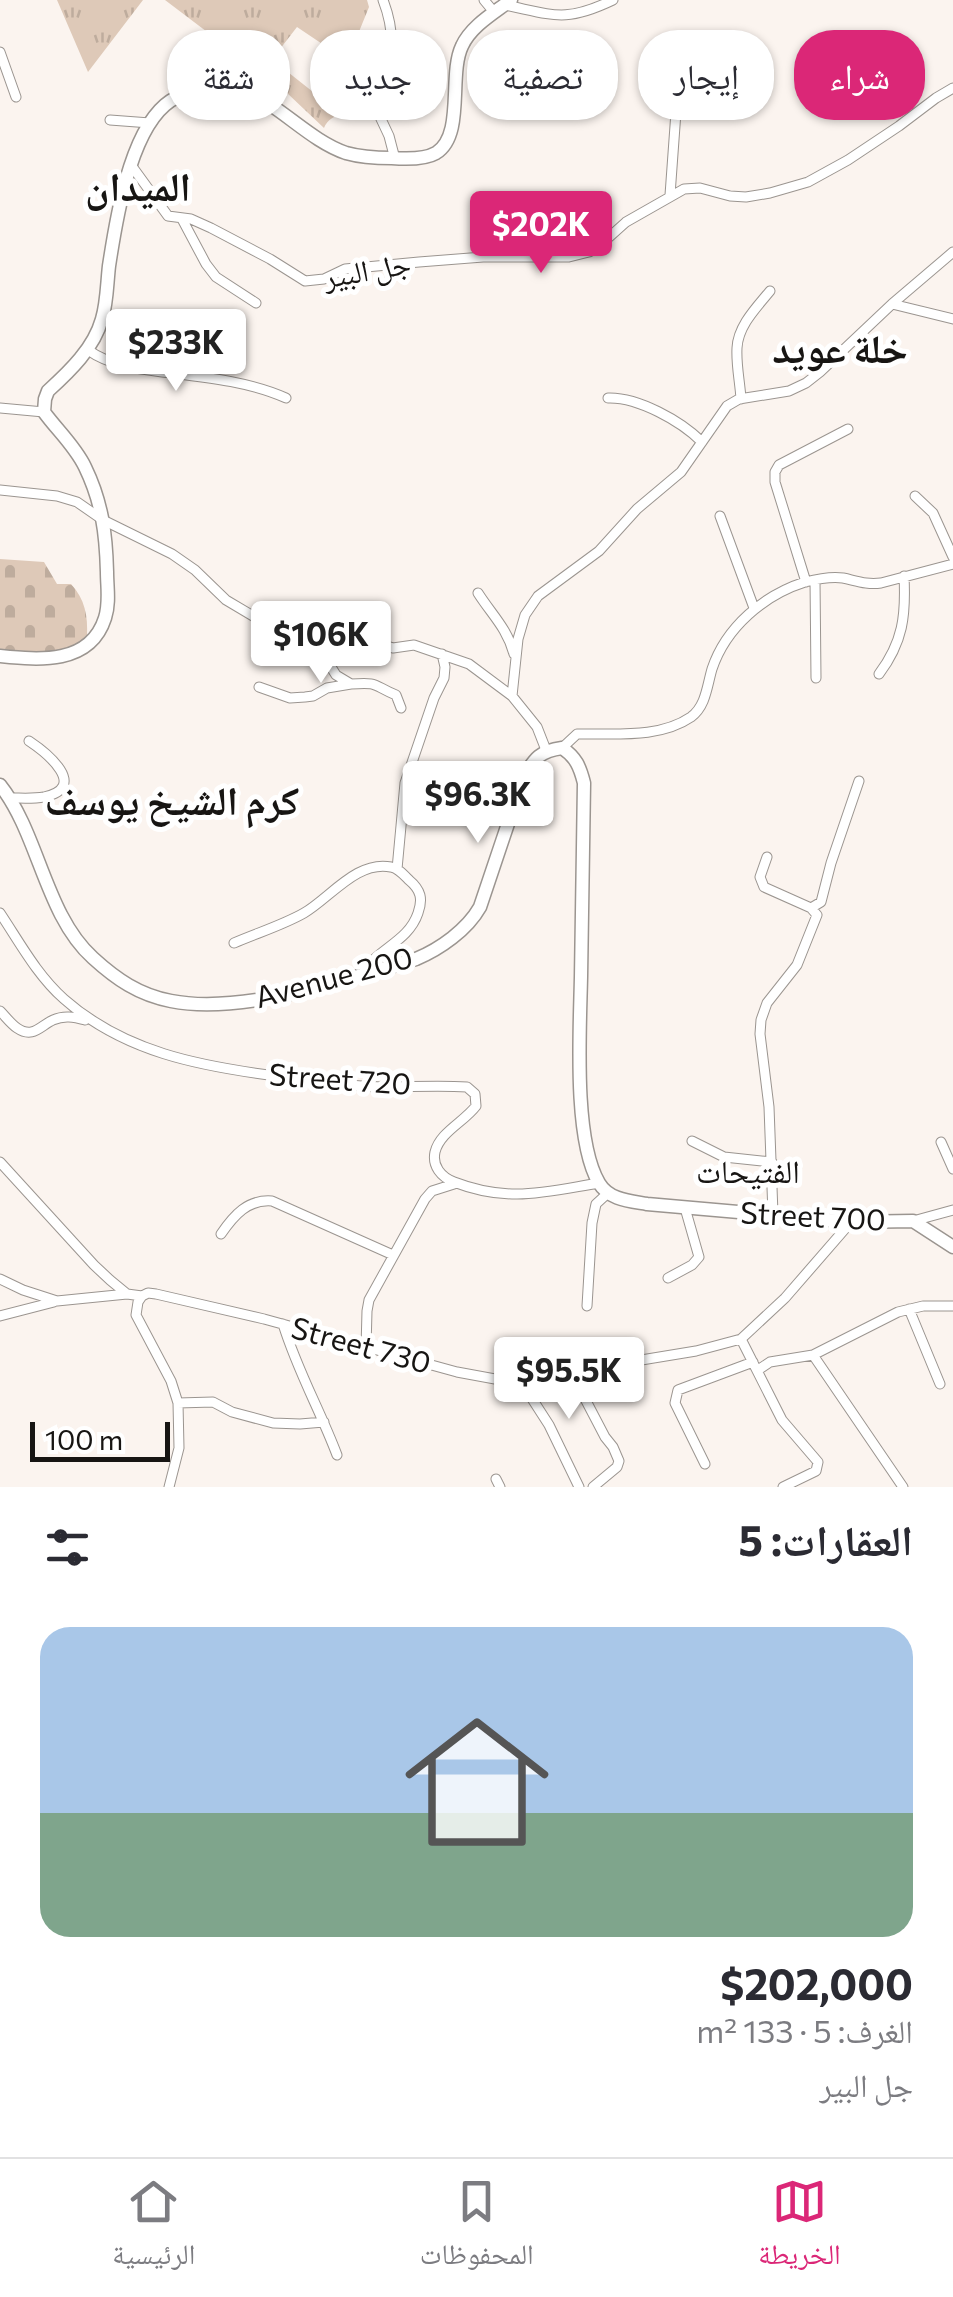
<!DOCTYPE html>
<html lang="ar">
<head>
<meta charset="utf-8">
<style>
  :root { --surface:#fff; --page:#f7f7f7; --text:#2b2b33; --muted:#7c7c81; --line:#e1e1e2; --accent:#db2777 }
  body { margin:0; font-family:Commissioner,"Noto Naskh Arabic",sans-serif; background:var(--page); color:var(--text); direction:rtl; height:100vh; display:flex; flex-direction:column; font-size:38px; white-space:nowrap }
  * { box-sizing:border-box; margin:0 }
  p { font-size:32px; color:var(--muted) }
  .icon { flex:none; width:55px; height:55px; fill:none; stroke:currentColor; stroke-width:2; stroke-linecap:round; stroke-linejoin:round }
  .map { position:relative; height:1487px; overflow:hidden; direction:ltr }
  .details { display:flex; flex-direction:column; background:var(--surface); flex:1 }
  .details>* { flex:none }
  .guide { position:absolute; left:30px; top:30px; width:895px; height:90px; direction:rtl; display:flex; gap:20px }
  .scale { position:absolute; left:30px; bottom:25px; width:140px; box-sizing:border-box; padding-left:10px; border:5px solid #171513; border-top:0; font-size:28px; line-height:35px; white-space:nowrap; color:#171513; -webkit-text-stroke:8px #fff; paint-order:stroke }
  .price { position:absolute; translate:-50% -85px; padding:0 22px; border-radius:10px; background:#fff; color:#222; font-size:32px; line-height:65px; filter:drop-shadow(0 2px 5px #0008) }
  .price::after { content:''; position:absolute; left:50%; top:60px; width:30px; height:22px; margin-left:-15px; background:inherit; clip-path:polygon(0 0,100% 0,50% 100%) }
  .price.selected { background:var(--accent); color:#fff }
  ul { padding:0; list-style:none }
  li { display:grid; align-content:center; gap:20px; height:530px; padding:0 40px }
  li span { display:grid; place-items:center; height:310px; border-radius:30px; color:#555 }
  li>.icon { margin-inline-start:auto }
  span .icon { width:180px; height:180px; fill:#fffc; stroke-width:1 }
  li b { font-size:42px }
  h2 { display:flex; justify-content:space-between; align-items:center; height:120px; padding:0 40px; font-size:42px }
  .tag { padding:0 35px; border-radius:40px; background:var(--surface); box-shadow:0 2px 8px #0004; font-size:35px; line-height:90px }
  .tag.selected { background:var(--accent); color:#fff }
  .menu { display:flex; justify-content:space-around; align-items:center; height:140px; border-top:2px solid var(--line); background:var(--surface); font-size:28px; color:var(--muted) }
  .menu a { display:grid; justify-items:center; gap:5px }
  .menu .selected { color:var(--accent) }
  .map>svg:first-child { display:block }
  .grass { fill:url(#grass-tufts) }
  .cemetery { fill:url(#cemetery-stones) }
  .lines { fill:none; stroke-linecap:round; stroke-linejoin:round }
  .minor-casing { stroke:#9b9590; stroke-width:11 }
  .secondary-casing { stroke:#9b9590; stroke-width:15 }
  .minor { stroke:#fff; stroke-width:9 }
  .secondary { stroke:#fff; stroke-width:12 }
  .labels { text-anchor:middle; stroke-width:10; stroke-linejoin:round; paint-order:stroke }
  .street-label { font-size:30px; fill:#171513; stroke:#fff }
  .neighbourhood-label { font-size:32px; fill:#171513; stroke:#fff }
  .district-label { font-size:40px; font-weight:bold; fill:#171513; stroke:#fff }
</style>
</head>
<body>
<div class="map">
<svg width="953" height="1487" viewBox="0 0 953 1487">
  <defs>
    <pattern id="grass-tufts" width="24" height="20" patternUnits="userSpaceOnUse" patternTransform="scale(2.5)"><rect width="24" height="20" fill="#dec9b8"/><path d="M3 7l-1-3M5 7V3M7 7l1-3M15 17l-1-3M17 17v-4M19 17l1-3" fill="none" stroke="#beac9d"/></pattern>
    <pattern id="cemetery-stones" width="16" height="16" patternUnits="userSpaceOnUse" patternTransform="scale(2.5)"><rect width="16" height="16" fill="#dec9b8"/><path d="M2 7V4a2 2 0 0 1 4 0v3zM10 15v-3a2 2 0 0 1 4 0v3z" fill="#beac9d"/></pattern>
  </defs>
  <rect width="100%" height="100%" fill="#fbf4ef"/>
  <path class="grass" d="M 57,0 L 143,0 L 88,72 Z
    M 165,0 L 367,0 L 369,7 L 354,44 L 358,68 L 297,27 L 273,58 L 223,44 Z
    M 260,57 L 279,65 L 332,107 L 358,95 L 369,111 C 352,113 331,111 324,128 L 268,75 Z"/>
  <path class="cemetery" d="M 0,559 L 44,562 L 57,584 L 71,584 C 85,599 88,616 87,636 C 59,661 34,655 0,651 Z"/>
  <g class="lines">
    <defs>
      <path id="minor" d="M 383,0 C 397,36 394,71 374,104 L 389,136 L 395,159
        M 484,0 L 494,12
        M 505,5 C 554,15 565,23 613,0
        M 0,52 L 16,97
        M 351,74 L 355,86 L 374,104
        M 110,120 L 150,123
        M 131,165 L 168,216 L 191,219 L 211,228 L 270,259 L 305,281 L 324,279 L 345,269 L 419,262 L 483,257 L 569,257 L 589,252 L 597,248 L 626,222 L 684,189 L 700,188 L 730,196 L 746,197 L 770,193 L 808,182 L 848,160 L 899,126 L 936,98 L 953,88
        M 670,195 L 676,112 C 692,92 719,91 743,87 L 753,103
        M 182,219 L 206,264 L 216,277 L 256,303
        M 892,304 L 953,319
        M 88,350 C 109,365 137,369 162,372 C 203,377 248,381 286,398
        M 608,398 C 638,397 681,421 702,442
        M 741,399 C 740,382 736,365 737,348 C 738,326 756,308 770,291
        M 0,408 L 44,412
        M 0,490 L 57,496 L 77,502 L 103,520 L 172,554 L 195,570 L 226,600 L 263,622 L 289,629 L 344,632 L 393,648 L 414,645 L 469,664 L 512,696 L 537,727 L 546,750
        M 915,496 L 933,513 L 953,557
        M 720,516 L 754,608
        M 815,580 L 816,678
        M 806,582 L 775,482 L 775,472 L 779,465 L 848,429
        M 478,593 C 492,615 507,628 514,654
        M 289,629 L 297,644 L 313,652 L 331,667 L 336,675 L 351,684 C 380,682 372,685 396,695 L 401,708
        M 879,674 C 903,642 906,616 904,576
        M 259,687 L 290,698 L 305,697 L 313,696 L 327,688 L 351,684
        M 512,696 L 518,639 L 525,615 L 538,596 L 599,551 L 637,509 L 681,472 L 727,406 L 739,399 L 789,391 L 806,383 L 820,372 L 892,304 L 953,252
        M 562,748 L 577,734 C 614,733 659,739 691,717 C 706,706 707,686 712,669 C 726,627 764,595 805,582 C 817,579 831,576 843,578 C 857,581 867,585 881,583 L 953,564
        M 11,798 C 21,798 33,799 44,797 C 89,787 47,753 29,741
        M 767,857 L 760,877 L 764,887 L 811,908
        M 397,869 L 405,783 L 434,698 L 444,678 L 445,667 L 442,654
        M 0,913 C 20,943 37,975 64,999 C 124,1052 199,1066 276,1076 C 311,1081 347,1086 382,1087 C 411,1087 439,1085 467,1087 L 475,1094 L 476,1106 C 464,1122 440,1132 435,1152 C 432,1166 441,1177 454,1182 C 508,1203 544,1192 599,1183
        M 234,943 C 257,933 283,925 304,913 C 330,898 357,860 391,867 C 398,868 404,875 409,880 C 421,890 423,899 418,913 C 408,943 375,949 362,975
        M 0,1011 C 5,1016 11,1024 17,1028 C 33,1039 40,1026 53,1020 C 64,1015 74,1017 85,1020
        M 692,1141 L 724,1157 L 772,1162
        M 941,1142 L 953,1169
        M 0,1162 L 94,1265 L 110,1280 L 127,1294 L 142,1296 L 148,1293 L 156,1294 L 264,1319 L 457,1372 L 495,1379 L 520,1380 L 696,1351 L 741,1339 L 785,1298 L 851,1222
        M 773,1214 L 769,1107 L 760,1034 L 761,1020 L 767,1003 L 797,965 L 817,915 L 811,908 L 821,902 L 831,863 L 859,781
        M 913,1221 L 953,1210
        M 221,1234 C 234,1215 248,1199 272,1201 L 393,1255
        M 668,1278 L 692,1265 L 699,1257 L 685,1208
        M 0,1279 L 23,1290 L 57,1301 L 127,1294
        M 142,1296 L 138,1302 L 136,1315 L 171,1381 L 178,1403 L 179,1448 L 169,1487
        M 587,1306 L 592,1223 L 596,1204 L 608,1193
        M 909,1309 L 940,1384
        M 0,1316 L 54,1302
        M 283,1324 C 297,1370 320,1410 337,1455
        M 741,1339 L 782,1420 L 818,1462 L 816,1471 L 783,1487
        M 366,1348 L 367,1311 L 369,1300 L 425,1199 L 432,1191 L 454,1184
        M 813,1355 L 903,1487
        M 758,1370 L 770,1362 L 813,1355 L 898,1312 L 923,1306 L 953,1306
        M 571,1372 L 605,1437 L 613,1447 L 619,1461 L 617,1467 L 593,1487
        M 520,1380 L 549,1425 L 579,1487
        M 178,1403 L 213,1402 L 232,1412 L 273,1423 L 300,1424 L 324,1422
        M 705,1464 L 675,1403 L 678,1390 L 753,1362
        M 496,1479 L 500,1487"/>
      <path id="secondary" d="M 0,656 C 39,660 90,665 105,618 C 110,603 107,587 107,572 C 106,533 102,502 85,467 C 75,446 57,430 44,412 L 45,399 L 48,391 C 70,371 94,348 102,319 C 107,303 107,283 109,266 C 116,220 129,136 165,105 C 173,98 182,94 192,90 C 254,67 293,135 346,153 C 360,157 377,158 392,158 C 405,159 424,160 436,153 C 465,135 448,75 462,46 C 471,26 494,13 511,0
        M 0,785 C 39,834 45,915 93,958 C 116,979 139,995 171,1001 C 231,1013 315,989 372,972 C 387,968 402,964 416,959 C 440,949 467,930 480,907 L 524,776 C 535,758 540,751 562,748 C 576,757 580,767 584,783 C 583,848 582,912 581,977 C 580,1029 573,1139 599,1183 C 609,1200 630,1201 647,1204 L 851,1222 L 913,1221 L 953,1247"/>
    </defs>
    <use href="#minor" class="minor-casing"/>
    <use href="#secondary" class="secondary-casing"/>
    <use href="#minor" class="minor"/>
    <use href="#secondary" class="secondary"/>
  </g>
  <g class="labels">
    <g class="street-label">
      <text transform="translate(367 271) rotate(-10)" y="10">جل البير</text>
      <text transform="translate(334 978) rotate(-15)" y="10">Avenue 200</text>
      <text transform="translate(340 1080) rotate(4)" y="10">Street 720</text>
      <text transform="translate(813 1217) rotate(3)" y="10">Street 700</text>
      <text transform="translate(361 1346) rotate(15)" y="10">Street 730</text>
    </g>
    <g class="neighbourhood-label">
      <text x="748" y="1183">الفتيحات</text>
    </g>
    <g class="district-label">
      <text x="138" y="201">الميدان</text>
      <text x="840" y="363">خلة عويد</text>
      <text x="172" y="815">كرم الشيخ يوسف</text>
    </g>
  </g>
</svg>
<div class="scale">100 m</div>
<b class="price selected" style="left:541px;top:276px">$202K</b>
<b class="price" style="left:176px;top:394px">$233K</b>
<b class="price" style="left:321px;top:686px">$106K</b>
<b class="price" style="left:478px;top:846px">$96.3K</b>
<b class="price" style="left:569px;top:1422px">$95.5K</b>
<div class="guide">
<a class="tag selected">شراء</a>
<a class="tag">إيجار</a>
<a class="tag">تصفية</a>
<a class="tag">جديد</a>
<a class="tag">شقة</a>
</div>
</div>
<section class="details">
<h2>العقارات: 5<svg class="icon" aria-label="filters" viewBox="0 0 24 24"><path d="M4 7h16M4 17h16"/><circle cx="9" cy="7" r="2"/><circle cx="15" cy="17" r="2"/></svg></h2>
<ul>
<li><span style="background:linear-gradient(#a9c7e8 60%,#7fa58c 0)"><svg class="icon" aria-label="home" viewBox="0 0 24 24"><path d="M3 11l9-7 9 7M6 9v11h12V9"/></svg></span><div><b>$202,000</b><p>الغرف: 5 · 133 m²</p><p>جل البير</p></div></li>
</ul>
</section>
<nav class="menu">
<a class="selected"><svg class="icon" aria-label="map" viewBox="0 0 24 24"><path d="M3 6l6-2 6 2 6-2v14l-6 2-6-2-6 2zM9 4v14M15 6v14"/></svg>الخريطة</a>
<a><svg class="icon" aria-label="saved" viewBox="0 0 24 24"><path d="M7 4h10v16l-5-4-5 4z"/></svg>المحفوظات</a>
<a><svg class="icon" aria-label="home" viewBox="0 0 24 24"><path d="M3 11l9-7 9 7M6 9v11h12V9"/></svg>الرئيسية</a>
</nav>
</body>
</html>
